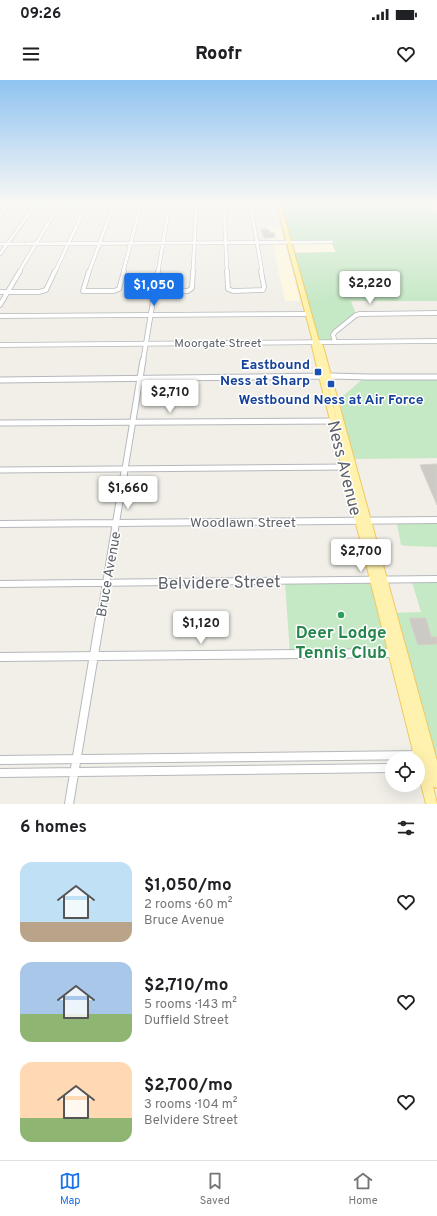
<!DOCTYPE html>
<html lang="en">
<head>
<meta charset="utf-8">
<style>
  :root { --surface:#fff; --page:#f6f6f6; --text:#202124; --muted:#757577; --line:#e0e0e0; --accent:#1a73e8 }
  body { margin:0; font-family:Overpass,sans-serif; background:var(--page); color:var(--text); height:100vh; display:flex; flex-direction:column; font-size:15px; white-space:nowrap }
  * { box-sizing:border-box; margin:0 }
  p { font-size:13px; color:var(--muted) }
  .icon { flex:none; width:22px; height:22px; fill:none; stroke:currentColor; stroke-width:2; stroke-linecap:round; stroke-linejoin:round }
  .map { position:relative; height:724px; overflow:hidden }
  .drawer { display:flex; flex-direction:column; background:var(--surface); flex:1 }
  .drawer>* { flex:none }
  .fabs { position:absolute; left:385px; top:672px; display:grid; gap:8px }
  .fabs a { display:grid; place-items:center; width:40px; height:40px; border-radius:50%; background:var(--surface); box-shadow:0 4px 16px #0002; font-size:20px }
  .price { position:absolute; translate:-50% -34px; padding:0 9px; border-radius:4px; background:#fff; color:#222; font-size:13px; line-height:26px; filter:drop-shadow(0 1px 2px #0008) }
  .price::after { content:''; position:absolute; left:50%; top:24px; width:12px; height:9px; margin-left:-6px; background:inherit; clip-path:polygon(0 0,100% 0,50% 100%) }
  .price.on { background:var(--accent); color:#fff }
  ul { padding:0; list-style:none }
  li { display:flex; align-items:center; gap:12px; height:100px; padding:0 20px }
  li span { display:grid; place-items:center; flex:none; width:112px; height:80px; border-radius:12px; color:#555 }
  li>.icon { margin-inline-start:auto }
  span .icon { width:48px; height:48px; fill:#fffc; stroke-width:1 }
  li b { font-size:17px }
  h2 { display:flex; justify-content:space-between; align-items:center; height:48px; padding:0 20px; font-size:17px }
  .status { display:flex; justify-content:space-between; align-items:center; height:28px; padding:0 20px; background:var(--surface); direction:ltr }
  .status svg { height:11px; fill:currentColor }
  header { display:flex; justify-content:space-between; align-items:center; height:52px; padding:0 20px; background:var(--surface); font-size:18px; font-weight:800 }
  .tab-bar { display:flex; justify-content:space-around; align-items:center; height:56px; border-top:1px solid var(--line); background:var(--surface); font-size:11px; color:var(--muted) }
  .tab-bar a { display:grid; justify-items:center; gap:2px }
  .tab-bar .on { color:var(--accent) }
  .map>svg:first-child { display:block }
  .commercial { fill:#fef7e0 }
  .green { fill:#c5e8c5 }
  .building { fill:#cccac5; stroke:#d6d1c6 }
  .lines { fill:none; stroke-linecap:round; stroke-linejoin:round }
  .minor-far4-casing { stroke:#b5b8bc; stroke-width:4 }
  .minor-far3-casing { stroke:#b5b8bc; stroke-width:5.5 }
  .minor-far2-casing { stroke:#b5b8bc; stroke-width:7 }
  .minor-far1-casing { stroke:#b5b8bc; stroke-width:8 }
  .minor-casing { stroke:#b5b8bc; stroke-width:10 }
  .major-casing { stroke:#f2c960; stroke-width:2 }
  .minor-far4 { stroke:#fff; stroke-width:3 }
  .minor-far3 { stroke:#fff; stroke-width:4 }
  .minor-far2 { stroke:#fff; stroke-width:5 }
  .minor-far1 { stroke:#fff; stroke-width:6 }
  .minor { stroke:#fff; stroke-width:8 }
  .major { fill:#fff2af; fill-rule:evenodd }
  .transit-dot { fill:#1a4fb4; stroke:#fff; stroke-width:1.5 }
  .leisure-dot { fill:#2e9e5b; stroke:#fff; stroke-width:1.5 }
  .labels { text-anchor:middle; stroke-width:3; stroke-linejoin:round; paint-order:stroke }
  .far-street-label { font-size:12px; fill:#5f6368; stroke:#fff }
  .transit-label { font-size:14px; font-weight:bold; fill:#164399; stroke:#fff; text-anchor:end }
  .street-label { font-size:14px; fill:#5f6368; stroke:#fff }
  .near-street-label { font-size:17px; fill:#5f6368; stroke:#fff }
  .near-leisure-label { font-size:17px; font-weight:bold; fill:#27864d; stroke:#fff }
</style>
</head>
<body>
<div class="status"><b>09:26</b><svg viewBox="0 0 49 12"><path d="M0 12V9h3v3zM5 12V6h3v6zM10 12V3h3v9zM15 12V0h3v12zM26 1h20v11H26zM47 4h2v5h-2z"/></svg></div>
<header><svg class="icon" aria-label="menu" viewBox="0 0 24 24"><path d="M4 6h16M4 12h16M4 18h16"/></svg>Roofr<svg class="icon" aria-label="heart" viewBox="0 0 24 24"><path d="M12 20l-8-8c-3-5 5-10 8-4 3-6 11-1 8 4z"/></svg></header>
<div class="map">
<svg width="437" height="724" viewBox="0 0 437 724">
  <rect width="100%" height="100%" fill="#f1efe8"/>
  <path class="commercial" d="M 269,146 L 280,146 L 300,221 L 285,221 Z
    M 293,162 L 332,162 L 336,172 L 296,172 Z"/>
  <path class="green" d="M 278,122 L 427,122 L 435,131 L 437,131 L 437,221 L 351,221 L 356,235 L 335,252 L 335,262 L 316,262 L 292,173 L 336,172 L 331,162 L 289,162 Z
    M 365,297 L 437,297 L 437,378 L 350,379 L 336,323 L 342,322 L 343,316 Z
    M 403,442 L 433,442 L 437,444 L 437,467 L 407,466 L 401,465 L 397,444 Z
    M 411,499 L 437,499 L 437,702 L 391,533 L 421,532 Z
    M 374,501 L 393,573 L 290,574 L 285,502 Z"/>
  <path class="building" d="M 261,149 L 266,149 L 267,150 L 269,150 L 270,153 L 274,153 L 275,157 L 264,158 Z
    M 437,384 L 437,425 L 420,385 Z
    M 409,538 L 426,538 L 431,557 L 437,557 L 437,564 L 418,565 Z"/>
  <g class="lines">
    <defs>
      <path id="minor-far4" d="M 169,127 L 196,128 L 193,192
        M 0,128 L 6,129 L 0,136
        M 0,164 L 332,162
        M 0,174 L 33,128 L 85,128 L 55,192
        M 19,192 L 61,122
        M 89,192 L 112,129 L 116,127 L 140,128 L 123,192
        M 158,192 L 170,122
        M 227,192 L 224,128 L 228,126 L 251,127 L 262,192"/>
      <path id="minor-far3" d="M 89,191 L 83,211 L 114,211 L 119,209 L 124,191
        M 227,191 L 228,209 L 233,211 L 263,210 L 264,207 L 261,191
        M 154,211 L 188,211 L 192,208 L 193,191
        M 0,212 L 39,212 L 46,210 L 55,191
        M 0,225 L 20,191
        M 0,236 L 308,234
        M 335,262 L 333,255 L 335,252 L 356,235 L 360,234 L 437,233
        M 0,265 L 437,261
        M 143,281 L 158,191"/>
      <path id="minor-far2" d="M 366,297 L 437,297
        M 0,300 L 331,296 L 368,297
        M 0,343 L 338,341
        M 0,390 L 348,387
        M 124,395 L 143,280"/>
      <path id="minor-far1" d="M 0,444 L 437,440
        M 0,504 L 437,499
        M 100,540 L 124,394"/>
      <path id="minor" d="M 0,577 L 396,573
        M 0,680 L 422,675
        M 0,693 L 392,688
        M 69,724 L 100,539"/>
      <path id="major" d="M 276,122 L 280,122 L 319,261 L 323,266 L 437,681 L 437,708 L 433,706 L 437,724 L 426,724 L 418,692 L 418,679 L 415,679 L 319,296 L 312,266 L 313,262 ZM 323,287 L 349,386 L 325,296 Z"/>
    </defs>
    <use href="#minor-far4" class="minor-far4-casing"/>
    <use href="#minor-far3" class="minor-far3-casing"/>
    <use href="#minor-far2" class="minor-far2-casing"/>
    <use href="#minor-far1" class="minor-far1-casing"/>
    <use href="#minor" class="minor-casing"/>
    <use href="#major" class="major-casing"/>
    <use href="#minor-far4" class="minor-far4"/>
    <use href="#minor-far3" class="minor-far3"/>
    <use href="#minor-far2" class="minor-far2"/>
    <use href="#minor-far1" class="minor-far1"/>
    <use href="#minor" class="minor"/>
    <use href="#major" class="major"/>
  </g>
  <linearGradient id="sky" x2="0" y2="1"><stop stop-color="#8fc3f1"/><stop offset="0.55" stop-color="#f9f8f5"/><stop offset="1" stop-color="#f9f8f5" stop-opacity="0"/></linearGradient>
  <rect width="437" height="223" fill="url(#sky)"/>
  <g class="transit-dot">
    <rect x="314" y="288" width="8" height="8" rx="2"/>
    <rect x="327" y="300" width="8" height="8" rx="2"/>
  </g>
  <circle class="leisure-dot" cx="341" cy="535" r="4"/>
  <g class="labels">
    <g class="far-street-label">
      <text x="218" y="267">Moorgate Street</text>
    </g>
    <g class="transit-label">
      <text x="310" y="289">Eastbound<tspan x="310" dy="16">Ness at Sharp</tspan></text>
      <text x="331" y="324" text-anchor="middle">Westbound Ness at Air Force</text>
    </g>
    <g class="street-label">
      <text x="243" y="447">Woodlawn Street</text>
      <text transform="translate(108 494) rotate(-80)" y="5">Bruce Avenue</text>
    </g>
    <g class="near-street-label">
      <text transform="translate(345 388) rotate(76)" y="6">Ness Avenue</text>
      <text transform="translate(219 502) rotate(-1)" y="6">Belvidere Street</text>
    </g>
    <g class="near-leisure-label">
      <text x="341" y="558">Deer Lodge<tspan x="341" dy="20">Tennis Club</tspan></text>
    </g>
  </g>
</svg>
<div class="fabs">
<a><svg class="icon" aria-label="locate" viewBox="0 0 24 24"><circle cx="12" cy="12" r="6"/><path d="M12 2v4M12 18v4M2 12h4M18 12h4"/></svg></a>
</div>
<b class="price" style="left:370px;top:225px">$2,220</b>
<b class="price on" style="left:154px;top:227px">$1,050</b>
<b class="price" style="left:170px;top:334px">$2,710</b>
<b class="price" style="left:128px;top:430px">$1,660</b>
<b class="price" style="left:361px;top:493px">$2,700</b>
<b class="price" style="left:201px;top:565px">$1,120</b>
</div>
<section class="drawer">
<h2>6 homes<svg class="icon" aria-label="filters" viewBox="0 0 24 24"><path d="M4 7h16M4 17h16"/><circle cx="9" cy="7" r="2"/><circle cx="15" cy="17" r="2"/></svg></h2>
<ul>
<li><span style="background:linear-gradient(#bfe0f5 75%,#b9a48a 0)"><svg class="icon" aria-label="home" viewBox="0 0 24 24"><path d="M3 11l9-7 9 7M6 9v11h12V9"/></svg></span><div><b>$1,050/mo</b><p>2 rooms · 60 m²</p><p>Bruce Avenue</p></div><svg class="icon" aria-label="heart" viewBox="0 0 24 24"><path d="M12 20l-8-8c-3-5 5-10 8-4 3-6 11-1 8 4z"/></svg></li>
<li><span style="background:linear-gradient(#a9c7e8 65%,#8fb573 0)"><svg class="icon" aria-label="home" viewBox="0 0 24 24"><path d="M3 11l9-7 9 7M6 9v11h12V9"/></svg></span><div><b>$2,710/mo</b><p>5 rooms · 143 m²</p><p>Duffield Street</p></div><svg class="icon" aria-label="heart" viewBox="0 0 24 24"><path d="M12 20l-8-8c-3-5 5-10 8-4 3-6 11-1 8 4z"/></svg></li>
<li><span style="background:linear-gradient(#ffd9b3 70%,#8fb573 0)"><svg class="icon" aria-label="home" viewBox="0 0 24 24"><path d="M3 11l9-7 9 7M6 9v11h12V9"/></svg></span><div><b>$2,700/mo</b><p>3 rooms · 104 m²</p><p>Belvidere Street</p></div><svg class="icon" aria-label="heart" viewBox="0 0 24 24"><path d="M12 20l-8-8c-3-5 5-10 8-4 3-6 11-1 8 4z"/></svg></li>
</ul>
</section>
<nav class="tab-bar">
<a class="on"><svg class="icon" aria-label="map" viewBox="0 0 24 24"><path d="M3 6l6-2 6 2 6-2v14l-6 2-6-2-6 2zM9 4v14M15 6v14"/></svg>Map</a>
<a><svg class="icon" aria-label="saved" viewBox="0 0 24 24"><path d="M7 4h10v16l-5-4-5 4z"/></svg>Saved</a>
<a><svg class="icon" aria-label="home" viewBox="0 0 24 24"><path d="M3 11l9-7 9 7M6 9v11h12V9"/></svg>Home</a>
</nav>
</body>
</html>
